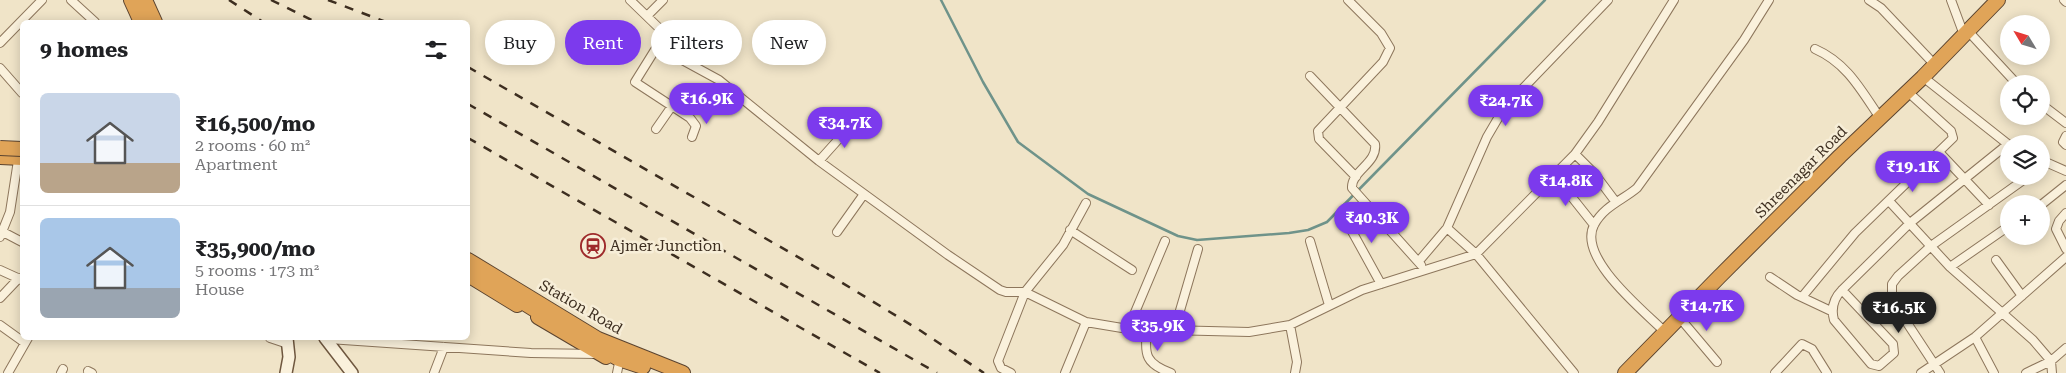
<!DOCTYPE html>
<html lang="en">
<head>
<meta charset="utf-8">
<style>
  :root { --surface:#fff; --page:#f2f2f2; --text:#202124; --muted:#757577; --line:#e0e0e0; --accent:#7c3aed }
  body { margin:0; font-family:"Roboto Serif",serif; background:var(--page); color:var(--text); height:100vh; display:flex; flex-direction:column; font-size:19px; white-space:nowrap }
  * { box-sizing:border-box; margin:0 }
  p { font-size:16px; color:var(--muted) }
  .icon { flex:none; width:28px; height:28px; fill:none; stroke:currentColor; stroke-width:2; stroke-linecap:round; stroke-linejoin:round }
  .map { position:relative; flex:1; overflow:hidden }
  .panel { position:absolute; left:20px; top:20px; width:450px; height:320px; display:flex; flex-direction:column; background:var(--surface); border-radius:8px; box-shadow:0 2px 12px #0003 }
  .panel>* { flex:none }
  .hud { position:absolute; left:485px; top:20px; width:475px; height:45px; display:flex; gap:10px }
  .needle { width:32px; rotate:308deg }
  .tools { position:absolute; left:2000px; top:15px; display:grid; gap:10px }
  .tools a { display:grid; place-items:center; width:50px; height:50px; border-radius:50%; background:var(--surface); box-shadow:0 2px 12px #0003; font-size:25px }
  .price { position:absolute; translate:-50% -42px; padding:0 11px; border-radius:18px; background:var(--accent); color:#fff; font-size:16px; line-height:32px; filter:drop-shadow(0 1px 2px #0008) }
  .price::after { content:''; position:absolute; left:50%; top:30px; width:15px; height:11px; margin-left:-8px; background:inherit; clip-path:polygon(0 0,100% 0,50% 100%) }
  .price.on { background:#222; color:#fff }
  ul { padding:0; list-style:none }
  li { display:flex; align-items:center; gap:15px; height:125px; padding:0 20px }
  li+li { border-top:1px solid var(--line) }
  li span { display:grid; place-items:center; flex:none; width:140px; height:100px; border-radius:8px; color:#555 }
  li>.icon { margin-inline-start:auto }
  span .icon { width:60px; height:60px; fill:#fffc; stroke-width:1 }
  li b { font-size:21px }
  h2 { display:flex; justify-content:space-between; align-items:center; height:60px; padding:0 20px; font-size:21px }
  .tag { padding:0 18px; border-radius:22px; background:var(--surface); box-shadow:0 2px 12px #0003; font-size:18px; line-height:45px }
  .tag.on { background:var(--accent); color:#fff }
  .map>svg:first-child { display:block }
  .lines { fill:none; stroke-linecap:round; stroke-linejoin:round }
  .stream { stroke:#6f938a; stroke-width:2.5 }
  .street-casing { stroke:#8d765c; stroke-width:10 }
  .secondary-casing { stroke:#6f573f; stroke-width:14 }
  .highway-casing { stroke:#5b4430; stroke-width:16 }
  .street { stroke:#faf1dc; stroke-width:8 }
  .secondary { stroke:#faf1dc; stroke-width:11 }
  .highway { stroke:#e0a458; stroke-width:14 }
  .rail { stroke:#3d2e20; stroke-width:2.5; stroke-dasharray:9 9; stroke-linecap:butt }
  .highway-bridge-casing { stroke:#5b4430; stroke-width:16; stroke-linecap:butt }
  .highway-bridge { stroke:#e0a458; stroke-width:14 }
  .labels { text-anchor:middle; stroke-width:5; stroke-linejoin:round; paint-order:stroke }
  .street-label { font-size:15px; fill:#3d2e20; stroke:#f7eed8 }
  .poi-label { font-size:15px; fill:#3d2e20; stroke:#f7eed8; text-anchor:start }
</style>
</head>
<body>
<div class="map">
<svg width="2066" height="373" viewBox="0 0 2066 373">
  <rect width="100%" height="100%" fill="#f0e4c8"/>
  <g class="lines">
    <path class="stream" d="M 941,0 L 983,82 L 1018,142 L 1088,194 L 1178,236 L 1197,240 L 1289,233 L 1308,230 L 1327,222 L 1545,0"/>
    <defs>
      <path id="street" d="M 71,0 L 95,22
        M 630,0 L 659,28 L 675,56 L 719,80 L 819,161 L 948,255 L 1000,290 L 1006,292 L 1025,292 L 1086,322 L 1128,329 L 1249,332 L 1290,325 L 1362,290 L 1476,254 L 1575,154 L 1598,122 L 1674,0
        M 1348,0 L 1381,33 L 1390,48 L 1383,62 L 1318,131 L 1319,139 L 1356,177
        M 1869,0 L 1881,8 L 1935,65
        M 1951,0 L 1964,35
        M 2064,0 L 2066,2
        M 648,15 L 663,0
        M 1968,31 L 2017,84
        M 663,37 L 635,82 L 690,118 L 696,126 L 692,137
        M 0,43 L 42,0
        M 1815,49 C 1847,63 1861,90 1880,118
        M 0,68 L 22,93
        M 1310,76 L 1375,144 C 1378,163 1351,171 1352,188 L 1421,265
        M 1923,77 L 2009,145
        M 2041,104 L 2066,123
        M 656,129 L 672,106
        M 2066,136 L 2063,142 L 2066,145
        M 1939,152 L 1989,205
        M 1575,154 L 1594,173 L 1615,201
        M 2041,160 L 2066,171
        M 819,161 L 854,122
        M 1555,176 L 1594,225
        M 1889,201 L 1950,267 L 2033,340 L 2051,361 L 2052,373
        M 2041,205 L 2066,185
        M 2066,213 L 2059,221 L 2056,229 L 2066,249
        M 1343,215 L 1381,284
        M 1447,228 L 1476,254 L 1574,373
        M 1070,230 L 1132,270
        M 3,232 L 22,242
        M 837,232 L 864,194
        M 0,237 L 10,212 L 19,154
        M 1310,241 L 1329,305
        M 1996,260 L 2022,296
        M 1419,261 L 1447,228 L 1487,137 L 1504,108 L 1608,0
        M 1950,267 L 2009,226
        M 0,270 L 22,280
        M 1770,277 L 1797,295 L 1831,311
        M 1842,290 L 1893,344 L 1894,353 L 1879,366 L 1871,364 L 1834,320 C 1831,309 1833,299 1842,290 L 1910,223 L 2008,144
        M 1802,297 L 1855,233 L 1953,138 L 1951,131 L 1908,92
        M 0,298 L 19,278
        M 1679,317 L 1717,362
        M 0,325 L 25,343
        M 1290,325 L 1297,362 L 1295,373
        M 1128,329 L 1165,241
        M 1147,331 C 1144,355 1146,364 1171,373
        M 1174,331 L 1198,249
        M 1665,332 C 1644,311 1577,258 1594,225 C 1604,206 1623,200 1637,188 L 1744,40 L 1769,0
        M 1975,337 L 1994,373
        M 270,338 L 288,344
        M 329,339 L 531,353 L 596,354
        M 88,371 L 92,373
        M 8,373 L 28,338
        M 61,373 L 63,369
        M 434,373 L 444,347
        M 617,373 L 619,363
        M 1011,373 L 1001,368 L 998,361 L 1025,292 L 1063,245 L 1086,203
        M 1065,373 L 1086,322
        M 1775,373 L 1802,344 L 1812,349 L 1827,373
        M 1921,373 L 1975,337 L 2066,257
        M 1940,373 L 1892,300 L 1892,284 L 1898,276 L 1931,246 L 2029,176
        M 2026,373 L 2051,361 L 2066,348"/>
      <path id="secondary" d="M 325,338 L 352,373
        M 286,373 L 289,357 L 287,338"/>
      <path id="highway" d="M 131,0 L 141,22
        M 145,0 L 155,22
        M 0,157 L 22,158
        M 468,260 L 598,339 L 683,373
        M 468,275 L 517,305
        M 511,295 L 548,318
        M 538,317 L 606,357
        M 599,348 L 619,359 L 643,367
        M 1625,373 L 1719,277 L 1840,156 L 1923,77 L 1998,0"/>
    </defs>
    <use href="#street" class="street-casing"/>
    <use href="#secondary" class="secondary-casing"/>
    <use href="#highway" class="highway-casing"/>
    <use href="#street" class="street"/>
    <use href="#secondary" class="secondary"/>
    <use href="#highway" class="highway"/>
    <path class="rail" d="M 229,0 L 263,22
      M 271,0 L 316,22
      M 328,0 L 386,22
      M 468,67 L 836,279 L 921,331 L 984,373
      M 468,104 L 937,373
      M 468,138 L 880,373"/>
    <defs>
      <path id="highway-bridge" d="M 0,148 L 22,149"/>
    </defs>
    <use href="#highway-bridge" class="highway-bridge-casing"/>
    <use href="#highway-bridge" class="highway-bridge"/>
  </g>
  <defs>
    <symbol id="station-ring" viewBox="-11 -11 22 22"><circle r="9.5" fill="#f7eed8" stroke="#9e2a2b" stroke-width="1.5"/><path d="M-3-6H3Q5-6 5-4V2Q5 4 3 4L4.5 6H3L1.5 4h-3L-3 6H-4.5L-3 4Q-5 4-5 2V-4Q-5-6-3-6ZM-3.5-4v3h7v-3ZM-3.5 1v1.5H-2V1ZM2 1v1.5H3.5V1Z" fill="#9e2a2b"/></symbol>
  </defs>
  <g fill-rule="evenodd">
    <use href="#station-ring" x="579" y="232" width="28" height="28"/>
  </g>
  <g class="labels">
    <g class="street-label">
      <text transform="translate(1801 172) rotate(-45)" y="5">Shreenagar Road</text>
      <text transform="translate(581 307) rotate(30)" y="5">Station Road</text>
    </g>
    <g class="poi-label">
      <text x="610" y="251">Ajmer Junction</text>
    </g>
  </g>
</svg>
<div class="tools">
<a><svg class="needle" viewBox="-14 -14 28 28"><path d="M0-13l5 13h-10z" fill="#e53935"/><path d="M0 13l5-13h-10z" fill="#757577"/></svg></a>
<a><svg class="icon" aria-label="locate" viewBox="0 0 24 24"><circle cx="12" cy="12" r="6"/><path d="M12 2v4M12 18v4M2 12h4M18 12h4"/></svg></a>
<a><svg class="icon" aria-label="layers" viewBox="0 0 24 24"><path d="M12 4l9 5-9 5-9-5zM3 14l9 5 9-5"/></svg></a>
<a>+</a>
</div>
<b class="price" style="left:707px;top:125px">₹16.9K</b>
<b class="price" style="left:1506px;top:127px">₹24.7K</b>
<b class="price" style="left:845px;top:149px">₹34.7K</b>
<b class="price" style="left:1913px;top:193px">₹19.1K</b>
<b class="price" style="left:1566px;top:207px">₹14.8K</b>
<b class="price" style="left:1372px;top:244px">₹40.3K</b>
<b class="price" style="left:1707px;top:332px">₹14.7K</b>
<b class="price on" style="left:1899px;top:334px">₹16.5K</b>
<b class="price" style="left:1158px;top:352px">₹35.9K</b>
<div class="hud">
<a class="tag">Buy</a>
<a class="tag on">Rent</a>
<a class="tag">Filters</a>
<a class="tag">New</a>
</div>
<section class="panel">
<h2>9 homes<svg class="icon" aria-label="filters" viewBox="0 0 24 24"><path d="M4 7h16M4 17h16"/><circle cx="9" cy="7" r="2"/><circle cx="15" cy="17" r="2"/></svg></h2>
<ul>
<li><span style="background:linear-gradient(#c9d6e8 70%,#b9a48a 0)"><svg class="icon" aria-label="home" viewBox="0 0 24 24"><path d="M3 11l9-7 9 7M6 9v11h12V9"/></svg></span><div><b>₹16,500/mo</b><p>2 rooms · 60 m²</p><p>Apartment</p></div></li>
<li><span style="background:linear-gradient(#a9c7e8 70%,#9aa5b1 0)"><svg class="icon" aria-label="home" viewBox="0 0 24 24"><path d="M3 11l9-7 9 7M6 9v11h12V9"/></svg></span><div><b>₹35,900/mo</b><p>5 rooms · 173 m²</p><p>House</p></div></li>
</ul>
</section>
</div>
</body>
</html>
